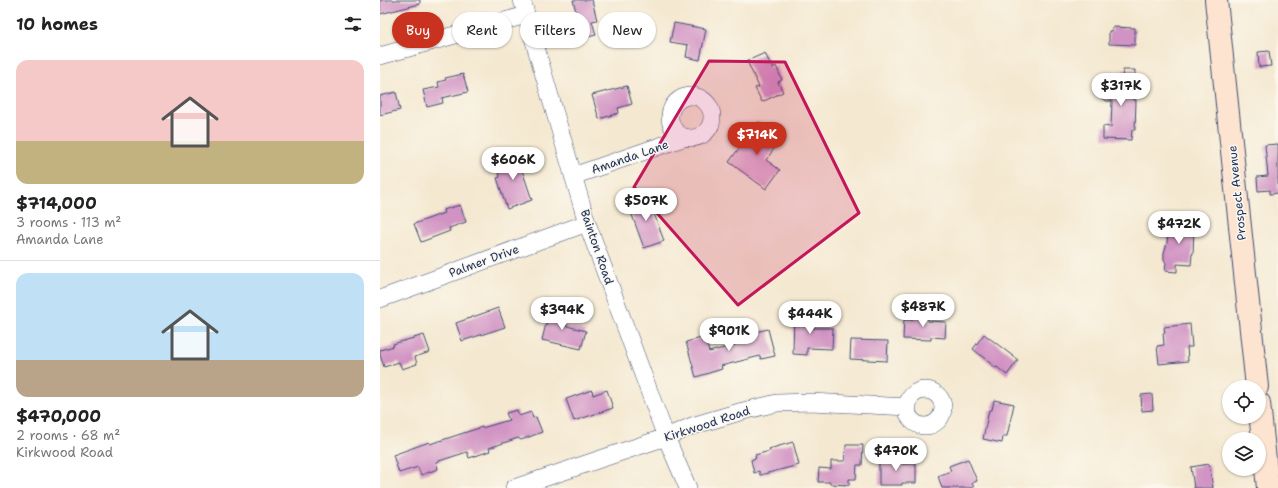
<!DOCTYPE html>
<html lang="en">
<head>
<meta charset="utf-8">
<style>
  :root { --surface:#fff; --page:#f2f2f2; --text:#222; --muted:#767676; --line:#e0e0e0; --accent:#c8321e }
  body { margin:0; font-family:"Shantell Sans",sans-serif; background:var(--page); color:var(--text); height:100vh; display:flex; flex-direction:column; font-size:15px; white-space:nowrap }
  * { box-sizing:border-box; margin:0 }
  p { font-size:13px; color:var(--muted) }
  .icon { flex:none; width:22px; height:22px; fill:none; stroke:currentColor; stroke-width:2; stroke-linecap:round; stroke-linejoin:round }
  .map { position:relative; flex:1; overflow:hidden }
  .drawer { display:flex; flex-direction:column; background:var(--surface); width:380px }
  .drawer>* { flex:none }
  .hud { position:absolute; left:12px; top:12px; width:380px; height:36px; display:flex; gap:8px }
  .buttons { position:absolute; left:842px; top:380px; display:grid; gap:8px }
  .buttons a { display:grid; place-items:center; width:44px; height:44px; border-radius:50%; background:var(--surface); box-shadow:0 1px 3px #0004; font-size:20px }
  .price { position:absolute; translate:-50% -34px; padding:0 9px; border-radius:14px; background:#fff; color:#222; font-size:13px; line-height:26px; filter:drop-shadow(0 1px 2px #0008) }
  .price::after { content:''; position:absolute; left:50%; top:24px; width:12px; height:9px; margin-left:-6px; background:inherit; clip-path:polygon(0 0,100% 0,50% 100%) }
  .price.on { background:var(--accent); color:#fff }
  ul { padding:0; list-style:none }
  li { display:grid; align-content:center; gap:8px; height:212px; padding:0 16px }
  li+li { border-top:1px solid var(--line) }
  li span { display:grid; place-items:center; height:124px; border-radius:12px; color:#555 }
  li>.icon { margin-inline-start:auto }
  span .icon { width:72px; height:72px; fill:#fffc; stroke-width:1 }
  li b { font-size:17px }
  h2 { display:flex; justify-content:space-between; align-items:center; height:48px; padding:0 16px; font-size:17px }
  .chip { padding:0 14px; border-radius:18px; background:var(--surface); box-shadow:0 1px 3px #0004; font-size:14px; line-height:36px }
  .chip.on { background:var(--accent); color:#fff }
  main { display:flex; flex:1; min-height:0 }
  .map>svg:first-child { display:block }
  .building { fill:#d193c3 }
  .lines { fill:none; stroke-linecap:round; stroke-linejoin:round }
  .minor-casing { stroke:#3c4b6f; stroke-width:18 }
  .secondary-casing { stroke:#3c4b6f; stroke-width:24 }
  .minor { stroke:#fff; stroke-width:17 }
  .secondary { stroke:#fde4d1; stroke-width:22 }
  .marked { fill:#c2185b; fill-opacity:0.2; stroke:#c2185b; stroke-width:3; stroke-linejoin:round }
  .labels { text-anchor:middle; stroke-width:3; stroke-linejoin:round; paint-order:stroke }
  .street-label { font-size:12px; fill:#1b2f5e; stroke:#fbf7ec }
</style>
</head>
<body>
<main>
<section class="drawer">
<h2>10 homes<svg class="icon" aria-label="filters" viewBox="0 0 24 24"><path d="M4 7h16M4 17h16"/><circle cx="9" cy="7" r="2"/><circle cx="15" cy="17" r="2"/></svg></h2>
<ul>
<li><span style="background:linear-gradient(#f6c9c9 65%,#c2b280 0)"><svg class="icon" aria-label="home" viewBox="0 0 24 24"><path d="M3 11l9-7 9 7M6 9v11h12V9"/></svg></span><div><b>$714,000</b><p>3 rooms · 113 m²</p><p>Amanda Lane</p></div></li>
<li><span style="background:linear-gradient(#bfe0f5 70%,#b9a48a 0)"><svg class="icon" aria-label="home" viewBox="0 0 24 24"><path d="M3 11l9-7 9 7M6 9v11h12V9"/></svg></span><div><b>$470,000</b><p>2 rooms · 68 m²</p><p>Kirkwood Road</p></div></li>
</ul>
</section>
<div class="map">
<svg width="898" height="488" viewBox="0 0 898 488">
  <rect width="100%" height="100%" fill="#fbf7ec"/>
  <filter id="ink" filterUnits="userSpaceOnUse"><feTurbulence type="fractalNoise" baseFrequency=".025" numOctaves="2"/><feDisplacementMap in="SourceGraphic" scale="8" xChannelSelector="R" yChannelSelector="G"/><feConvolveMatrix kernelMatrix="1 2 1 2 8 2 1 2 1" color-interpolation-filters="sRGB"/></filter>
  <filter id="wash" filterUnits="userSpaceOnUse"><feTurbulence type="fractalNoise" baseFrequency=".012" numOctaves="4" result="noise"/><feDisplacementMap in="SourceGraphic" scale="16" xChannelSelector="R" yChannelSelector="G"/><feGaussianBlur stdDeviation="0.9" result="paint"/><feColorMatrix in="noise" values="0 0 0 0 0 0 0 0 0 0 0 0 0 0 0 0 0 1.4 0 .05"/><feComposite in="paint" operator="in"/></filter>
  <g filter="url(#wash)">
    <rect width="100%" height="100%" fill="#f4e8d0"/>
    <g id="blocks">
      <path class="building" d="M 0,0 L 40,0 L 40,4 L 0,14 Z
        M 193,0 L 212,0 L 217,20 L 212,21 L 216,35 L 200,39 L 197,26 L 199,23 Z
        M 294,23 L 326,29 L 320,60 L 306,57 L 308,45 L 290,42 Z
        M 732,27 L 755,28 L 755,45 L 729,44 L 729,31 L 732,31 Z
        M 889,51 L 891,66 L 879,67 L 878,52 Z
        M 385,53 L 392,68 L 396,66 L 402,80 L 398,82 L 403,92 L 382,102 L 375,88 L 379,87 L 367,61 Z
        M 743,70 L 755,70 L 754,100 L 756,100 L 755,130 L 752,130 L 751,140 L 723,139 L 723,126 L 731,127 L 732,101 L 727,101 L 721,98 L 721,91 L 728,87 L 728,78 L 742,79 Z
        M 83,74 L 88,92 L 62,98 L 63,103 L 47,107 L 43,90 L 59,87 L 58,82 L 66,80 L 65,78 Z
        M 247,86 L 252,104 L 238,108 L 239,113 L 219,119 L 212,95 Z
        M 16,92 L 20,110 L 0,115 L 0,96 Z
        M 378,122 L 401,139 L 386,160 L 400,170 L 386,189 L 349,162 Z
        M 898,144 L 898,193 L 890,194 L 890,190 L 878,191 L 877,177 L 888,176 L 885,145 Z
        M 138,153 L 144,169 L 142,170 L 152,200 L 127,209 L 117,178 L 120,177 L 114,161 Z
        M 268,197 L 284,241 L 264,248 L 248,204 Z
        M 80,205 L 86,222 L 69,228 L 70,231 L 41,242 L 34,224 L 64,213 L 63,210 Z
        M 789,221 L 813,222 L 813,227 L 814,227 L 813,254 L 812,254 L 811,265 L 797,264 L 797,272 L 785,271 L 786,263 L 784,259 L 784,253 L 787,243 Z
        M 118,308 L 125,327 L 82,341 L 76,323 Z
        M 170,308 L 186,312 L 183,325 L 206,331 L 201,349 L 162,340 Z
        M 533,311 L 548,313 L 548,321 L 566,322 L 565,338 L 551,337 L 551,340 L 523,339 L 524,320 L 532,320 Z
        M 414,312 L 432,313 L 432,328 L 453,328 L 452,349 L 427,348 L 427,355 L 413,354 Z
        M 810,324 L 812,347 L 807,347 L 808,361 L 779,364 L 777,346 L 784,345 L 783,333 L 785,333 L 784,327 Z
        M 388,329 L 395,356 L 381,359 L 380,356 L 341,366 L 342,369 L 316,377 L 306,342 L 325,337 L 329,352 L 355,345 L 354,342 L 368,338 L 367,334 Z
        M 604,334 L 638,360 L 627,375 L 617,367 L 616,368 L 593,349 Z
        M 44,335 L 50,352 L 35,357 L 37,364 L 22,369 L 19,362 L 4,367 L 0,355 L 0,350 L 14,346 L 13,344 Z
        M 471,340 L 508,341 L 507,361 L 470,359 Z
        M 212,390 L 213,395 L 227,390 L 233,408 L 194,421 L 186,399 Z
        M 772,394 L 773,410 L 762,411 L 761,395 Z
        M 614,400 L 634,404 L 627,436 L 623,436 L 622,443 L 603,439 L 609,410 L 612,410 Z
        M 137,410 L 139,416 L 151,412 L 153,418 L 156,417 L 162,432 L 141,440 L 138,438 L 109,448 L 110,451 L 89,458 L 87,452 L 56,462 L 58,469 L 41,475 L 38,467 L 19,473 L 13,455 L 49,442 L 50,444 L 102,427 L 102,428 L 129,420 L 126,413 Z
        M 413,442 L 419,465 L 380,475 L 379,471 L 374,473 L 371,460 L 376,458 L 375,455 L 390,451 L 389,449 Z
        M 466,445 L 483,445 L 482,465 L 477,465 L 476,479 L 469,479 L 469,485 L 450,484 L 450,482 L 438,482 L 439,468 L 451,469 L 451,461 L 465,461 Z
        M 499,459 L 522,459 L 522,464 L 536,464 L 536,483 L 522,483 L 522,485 L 499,485 Z
        M 588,459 L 597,481 L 592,483 L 594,488 L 562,488 L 558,476 L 571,471 L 569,466 Z
        M 829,464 L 833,488 L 814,488 L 811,467 Z"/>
    </g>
  </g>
  <g filter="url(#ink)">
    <use href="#blocks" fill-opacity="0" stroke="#3c4b6f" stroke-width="1"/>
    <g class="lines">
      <defs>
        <path id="minor" d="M 142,0 L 207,223 L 286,437 L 308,488
          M 0,56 L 146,15
          M290 117a21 21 0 1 1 42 0a21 21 0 1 1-42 0Z
          M 193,176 L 306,137
          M 0,299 L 207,223
          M527 408a18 18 0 1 1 36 0a18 18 0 1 1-36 0Z
          M 134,488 L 286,437 L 312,426 L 363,411 L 397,403 L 431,402 L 528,407"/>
        <path id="secondary" d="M 836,0 L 877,387
          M 879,403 L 888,488"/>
      </defs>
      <use href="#minor" class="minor-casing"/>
      <use href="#secondary" class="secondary-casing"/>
      <use href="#minor" class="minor"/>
      <use href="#secondary" class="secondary"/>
    </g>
  </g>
  <path class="marked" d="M 329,61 L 405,62 L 479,213 L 358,305 L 254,187 Z"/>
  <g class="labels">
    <g class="street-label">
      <text transform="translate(250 157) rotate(-19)" y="4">Amanda Lane</text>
      <text transform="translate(857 193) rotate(-96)" y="4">Prospect Avenue</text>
      <text transform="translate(217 247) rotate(71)" y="4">Bainton Road</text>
      <text transform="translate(104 261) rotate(-20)" y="4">Palmer Drive</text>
      <text transform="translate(327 424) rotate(-18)" y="4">Kirkwood Road</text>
    </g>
  </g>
</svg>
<div class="buttons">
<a><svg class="icon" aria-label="locate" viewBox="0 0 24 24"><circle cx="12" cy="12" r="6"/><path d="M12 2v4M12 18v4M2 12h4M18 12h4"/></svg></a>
<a><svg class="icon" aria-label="layers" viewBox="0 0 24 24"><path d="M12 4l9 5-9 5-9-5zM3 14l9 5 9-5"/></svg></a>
</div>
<b class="price" style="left:741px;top:107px">$317K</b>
<b class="price on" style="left:377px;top:156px">$714K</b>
<b class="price" style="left:133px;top:181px">$606K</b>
<b class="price" style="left:266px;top:222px">$507K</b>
<b class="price" style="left:799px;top:245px">$472K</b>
<b class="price" style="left:543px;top:328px">$487K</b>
<b class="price" style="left:182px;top:331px">$394K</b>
<b class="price" style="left:430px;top:335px">$444K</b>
<b class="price" style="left:349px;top:352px">$901K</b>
<b class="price" style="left:516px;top:472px">$470K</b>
<div class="hud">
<a class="chip on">Buy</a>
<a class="chip">Rent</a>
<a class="chip">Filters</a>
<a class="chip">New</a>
</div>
</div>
</main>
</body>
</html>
